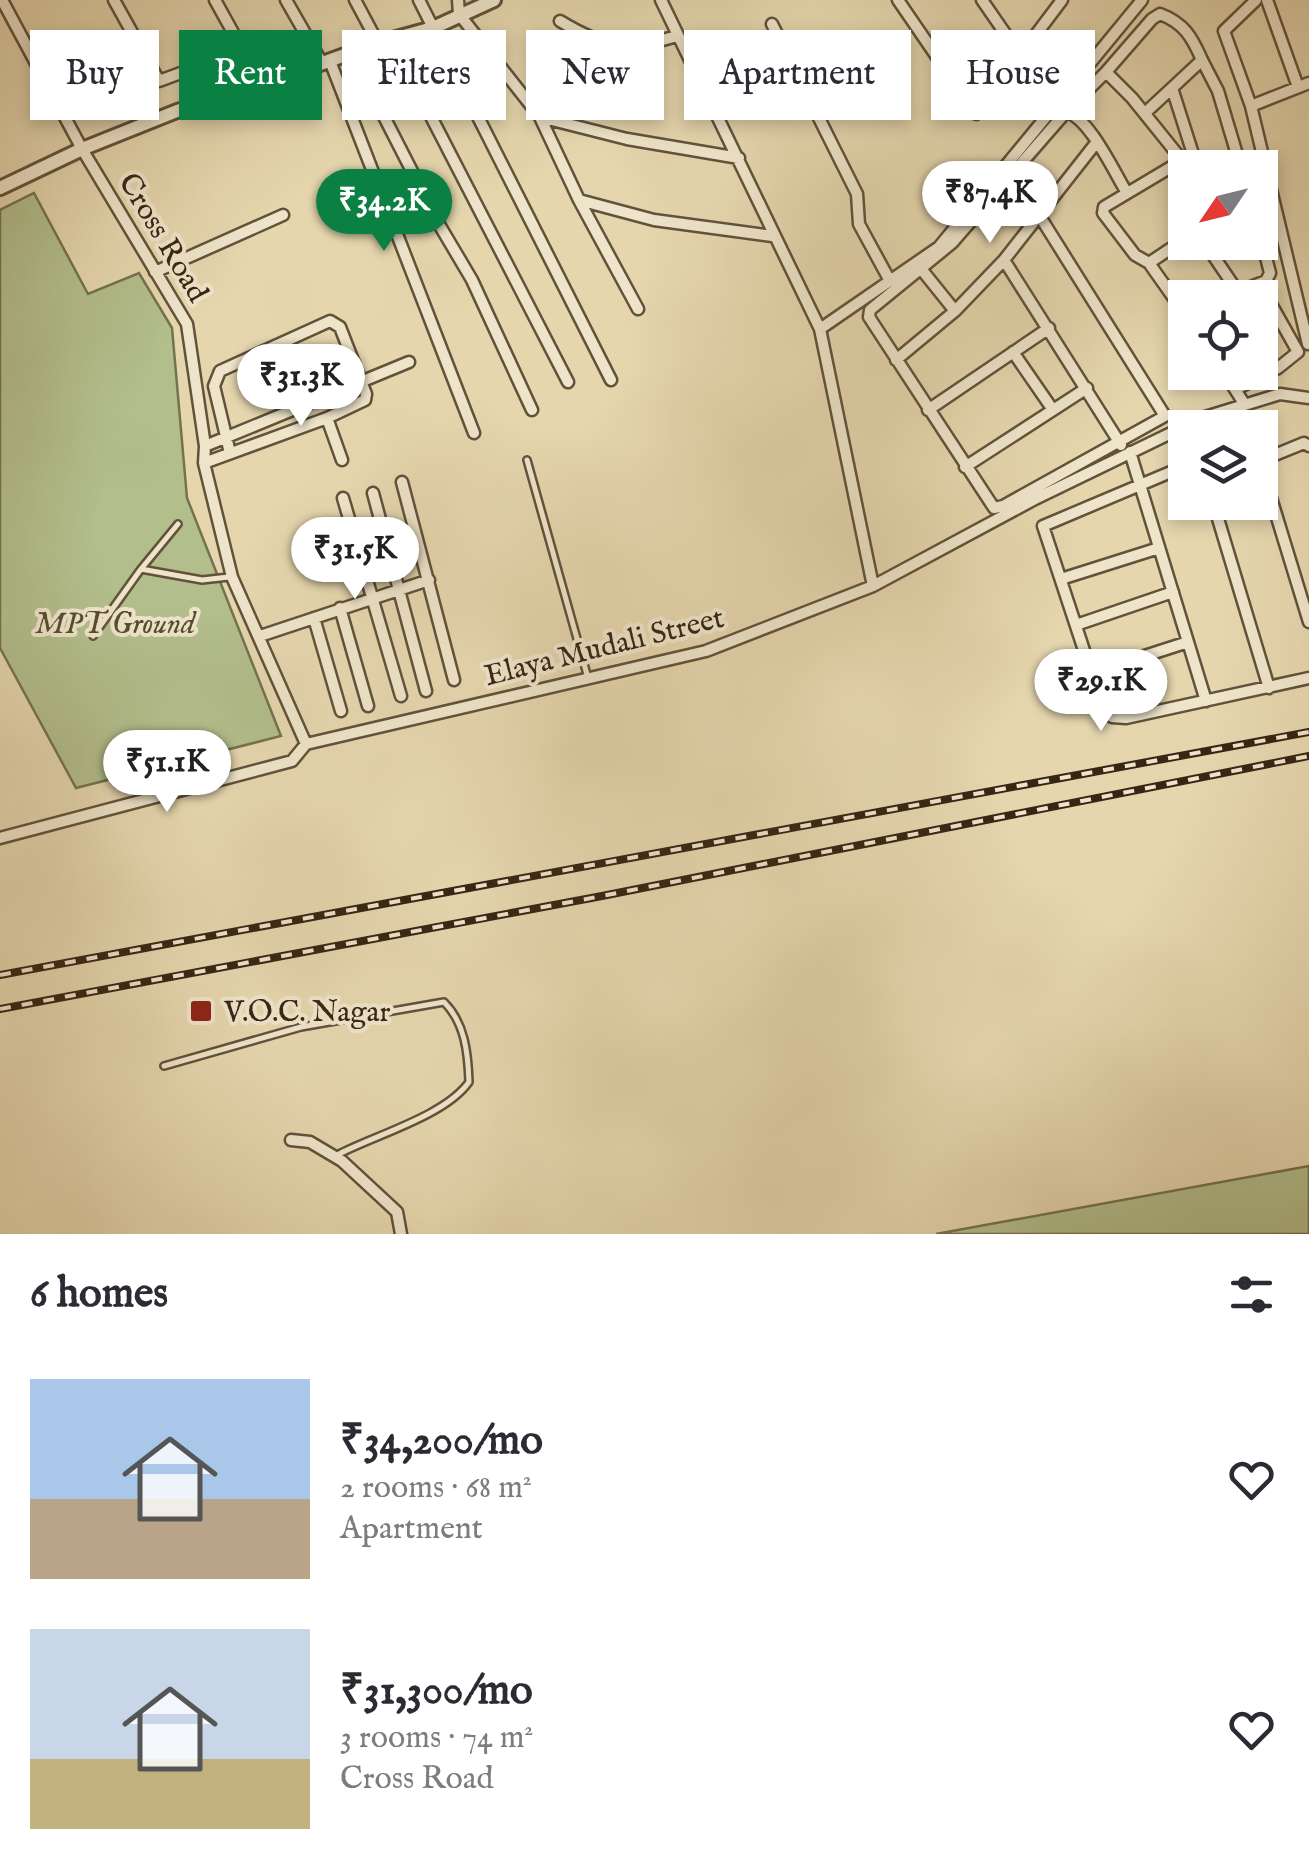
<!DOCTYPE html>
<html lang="en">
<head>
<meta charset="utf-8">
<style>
  :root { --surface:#fff; --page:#f7f7f7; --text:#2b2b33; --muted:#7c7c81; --accent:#0b8043 }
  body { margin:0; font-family:"IM FELL English",serif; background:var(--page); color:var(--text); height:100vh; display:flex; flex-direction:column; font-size:38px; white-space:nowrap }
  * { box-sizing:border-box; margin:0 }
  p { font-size:32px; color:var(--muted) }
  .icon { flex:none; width:55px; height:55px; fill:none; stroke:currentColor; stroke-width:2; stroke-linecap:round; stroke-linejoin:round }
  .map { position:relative; height:1234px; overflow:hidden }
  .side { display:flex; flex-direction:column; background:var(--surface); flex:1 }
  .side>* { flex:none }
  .banner { position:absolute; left:30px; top:30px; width:1250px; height:90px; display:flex; gap:20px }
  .needle { width:65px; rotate:235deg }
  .buttons { position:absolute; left:1168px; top:150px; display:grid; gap:20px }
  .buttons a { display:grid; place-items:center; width:110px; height:110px; border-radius:0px; background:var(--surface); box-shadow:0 5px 15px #0003; font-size:50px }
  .price { position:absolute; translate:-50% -85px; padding:0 22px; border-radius:35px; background:#fff; color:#222; font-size:32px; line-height:65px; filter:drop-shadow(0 2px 5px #0008) }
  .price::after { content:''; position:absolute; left:50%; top:60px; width:30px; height:22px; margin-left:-15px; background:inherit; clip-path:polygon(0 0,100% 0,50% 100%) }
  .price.current { background:var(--accent); color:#fff }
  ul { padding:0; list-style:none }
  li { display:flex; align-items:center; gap:30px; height:250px; padding:0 30px }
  li span { display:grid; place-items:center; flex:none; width:280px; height:200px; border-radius:0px; color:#555 }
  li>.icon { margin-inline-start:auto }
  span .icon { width:120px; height:120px; fill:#fffc; stroke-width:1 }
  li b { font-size:42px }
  h2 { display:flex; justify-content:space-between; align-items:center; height:120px; padding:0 30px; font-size:42px }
  .pill { padding:0 35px; border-radius:0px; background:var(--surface); box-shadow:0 5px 15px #0003; font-size:35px; line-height:90px }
  .pill.current { background:var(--accent); color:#fff }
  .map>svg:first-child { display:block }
  .green { fill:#b2be8c; stroke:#747250; stroke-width:2.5 }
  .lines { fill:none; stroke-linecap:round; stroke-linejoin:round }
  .service-casing { stroke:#62523a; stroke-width:10 }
  .minor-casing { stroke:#62523a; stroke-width:15 }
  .tertiary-casing { stroke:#62523a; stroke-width:18 }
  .service { stroke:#eee4ca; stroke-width:5 }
  .minor { stroke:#eee4ca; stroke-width:10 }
  .tertiary { stroke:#eee4ca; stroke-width:12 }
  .rail-casing { stroke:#372614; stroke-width:8 }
  .rail { stroke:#eee4ca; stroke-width:4; stroke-dasharray:11; stroke-linecap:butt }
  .poi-dot { fill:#8f2418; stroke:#eee4ca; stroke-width:4 }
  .labels { text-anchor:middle; stroke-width:8; stroke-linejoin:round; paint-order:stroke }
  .street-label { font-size:30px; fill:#372614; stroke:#eee4ca }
  .park-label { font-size:30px; font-style:italic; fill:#564c32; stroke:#eee4ca }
  .poi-label { font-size:30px; fill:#372614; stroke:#eee4ca; text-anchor:start }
</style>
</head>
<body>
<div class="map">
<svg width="1309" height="1234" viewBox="0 0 1309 1234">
  <rect width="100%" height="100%" fill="#e5d6ae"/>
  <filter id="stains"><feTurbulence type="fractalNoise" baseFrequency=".002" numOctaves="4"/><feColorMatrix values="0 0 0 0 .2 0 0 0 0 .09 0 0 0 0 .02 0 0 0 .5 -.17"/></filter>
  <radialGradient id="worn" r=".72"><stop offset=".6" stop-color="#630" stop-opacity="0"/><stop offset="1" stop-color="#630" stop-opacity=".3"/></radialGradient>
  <path class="green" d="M 34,193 L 88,294 L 139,273 L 172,328 L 187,498 L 281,736 L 76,788 L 0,648 L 0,210 Z
    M 1309,1166 L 1309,1234 L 936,1234 Z"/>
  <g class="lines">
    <defs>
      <path id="service" d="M 527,460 L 588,678
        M 141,569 L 178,524
        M 93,636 L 141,569 L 202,580 L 229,577
        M 164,1066 L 301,1027 L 444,1002 C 465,1023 468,1053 469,1082 C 445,1116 375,1135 337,1155"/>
      <path id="minor" d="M 2,0 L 82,149 L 187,324 L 205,446 L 204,463 L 232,577 L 306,744
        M 114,0 L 159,81 L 243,50
        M 215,0 L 262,85
        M 286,0 L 322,63
        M 355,0 L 378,43
        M 419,0 L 611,380
        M 458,0 L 459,14 L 540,117 L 579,200 L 638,309
        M 661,0 L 820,329 L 873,586
        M 898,0 L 976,114 L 1062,0
        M 982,0 L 1020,55
        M 1256,0 L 1224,31 L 1251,106 L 1308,344
        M 1267,0 L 1298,87
        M 560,21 C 604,48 628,51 677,36
        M 772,24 L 857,194 L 859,224 L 890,281
        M 391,39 L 568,382
        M 352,54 L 440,226 L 472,280 L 532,410
        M 1202,60 L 1218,91 L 1241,168
        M 330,61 L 474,433
        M 1106,72 L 1152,19 L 1160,14 C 1184,23 1192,37 1202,60 L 1172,88 L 1193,154
        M 1251,106 L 1309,83
        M 1066,112 L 1106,72 L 1132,98 L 1182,160
        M 1145,113 L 1172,88
        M 540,117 L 627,139 L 739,158
        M 579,200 L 654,220 L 772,236
        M 1039,215 L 1165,416 L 1003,506 L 994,508 L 869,317 L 870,310 L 952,243 L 1066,112 C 1089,117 1114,172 1127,193
        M 1185,239 L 1149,263 L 1185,314
        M 1204,242 L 1240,295
        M 1004,260 L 1121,445
        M 1149,263 L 1135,255 L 1103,213 L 1104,207 L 1193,154 L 1198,168
        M 922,270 L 955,311
        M 155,272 L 283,215
        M 1238,292 L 1266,281 L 1270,273 L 1260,234
        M 820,329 L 939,247 L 1142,0
        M 1013,352 L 1053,410
        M 896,360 L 955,311 L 1004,260 L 1096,143
        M 1224,372 L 1245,405
        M 1236,389 L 1278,368 L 1298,352 L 1271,304 L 1260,304
        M 928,410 L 1049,328
        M 327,418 L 342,460
        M 205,446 L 409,362
        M 1130,452 L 1206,701
        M 1260,461 L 1304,443 L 1309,446
        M 1260,462 L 1309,622
        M 204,463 L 327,418 L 365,400 L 366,394 L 340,327 L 330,321 L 220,371 L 214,386 L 230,453
        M 1185,466 L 1043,526 L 1103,708 L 1112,717 L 1126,718 L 1309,678
        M 965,467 L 1087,388
        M 402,482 L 454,680
        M 373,493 L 426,691
        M 343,498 L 401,696
        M 1213,502 L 1269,688
        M 1061,579 L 1159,548
        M 340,608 L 368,706
        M 314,618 L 341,711
        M 1076,625 L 1173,592
        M 260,636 L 429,580
        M 1092,673 L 1188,642
        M 0,838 L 292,761 L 306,744 L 706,651 L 873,586 L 1035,499 L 1202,418 L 1280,394 L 1309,398
        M 291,1140 L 310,1142 L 342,1161 L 397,1212 L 401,1234"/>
      <path id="tertiary" d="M 0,188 L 82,149 L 177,111 L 262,85 L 378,43 L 433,28 L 494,0"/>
    </defs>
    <use href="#service" class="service-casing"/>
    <use href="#minor" class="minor-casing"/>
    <use href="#tertiary" class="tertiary-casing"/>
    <use href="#service" class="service"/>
    <use href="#minor" class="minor"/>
    <use href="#tertiary" class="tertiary"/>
    <defs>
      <path id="rail" d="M 0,975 L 1309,732
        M 0,1009 L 602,896 L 1309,756"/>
    </defs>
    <use href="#rail" class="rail-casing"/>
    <use href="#rail" class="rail"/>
  </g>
  <rect class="poi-dot" x="189" y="999" width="24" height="24" rx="5"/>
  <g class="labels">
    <g class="street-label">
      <text transform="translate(164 237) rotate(59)" y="10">Cross Road</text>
      <text transform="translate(604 646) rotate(-14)" y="10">Elaya Mudali Street</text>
    </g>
    <g class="park-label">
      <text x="115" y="633">MPT Ground</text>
    </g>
    <g class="poi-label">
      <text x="224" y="1021">V.O.C. Nagar</text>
    </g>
  </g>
  <rect width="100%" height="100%" filter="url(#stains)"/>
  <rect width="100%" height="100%" fill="url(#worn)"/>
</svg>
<div class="buttons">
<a><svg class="needle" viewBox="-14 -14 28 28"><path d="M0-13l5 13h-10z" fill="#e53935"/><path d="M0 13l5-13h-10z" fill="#7c7c81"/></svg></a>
<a><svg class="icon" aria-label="locate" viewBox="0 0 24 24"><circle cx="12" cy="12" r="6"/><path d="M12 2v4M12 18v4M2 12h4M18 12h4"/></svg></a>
<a><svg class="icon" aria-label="layers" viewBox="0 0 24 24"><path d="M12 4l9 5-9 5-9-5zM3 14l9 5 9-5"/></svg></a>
</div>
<b class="price" style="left:990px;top:246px">₹87.4K</b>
<b class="price current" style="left:384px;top:254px">₹34.2K</b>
<b class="price" style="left:301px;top:429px">₹31.3K</b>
<b class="price" style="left:355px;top:602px">₹31.5K</b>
<b class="price" style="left:1101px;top:734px">₹29.1K</b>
<b class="price" style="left:167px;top:815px">₹51.1K</b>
<div class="banner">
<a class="pill">Buy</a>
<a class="pill current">Rent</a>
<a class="pill">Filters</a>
<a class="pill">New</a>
<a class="pill">Apartment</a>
<a class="pill">House</a>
</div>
</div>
<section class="side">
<h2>6 homes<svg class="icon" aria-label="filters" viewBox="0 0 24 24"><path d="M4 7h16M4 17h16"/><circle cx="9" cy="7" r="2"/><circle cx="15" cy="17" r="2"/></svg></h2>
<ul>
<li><span style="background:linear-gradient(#a9c7e8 60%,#b9a48a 0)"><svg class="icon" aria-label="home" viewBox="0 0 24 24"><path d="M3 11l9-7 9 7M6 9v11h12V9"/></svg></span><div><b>₹34,200/mo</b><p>2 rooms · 68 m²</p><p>Apartment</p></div><svg class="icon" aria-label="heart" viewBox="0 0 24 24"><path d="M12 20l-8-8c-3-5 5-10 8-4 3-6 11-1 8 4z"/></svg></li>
<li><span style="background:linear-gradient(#c9d6e8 65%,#c2b280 0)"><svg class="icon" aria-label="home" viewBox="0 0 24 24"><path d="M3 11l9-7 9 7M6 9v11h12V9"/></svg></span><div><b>₹31,300/mo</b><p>3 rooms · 74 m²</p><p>Cross Road</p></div><svg class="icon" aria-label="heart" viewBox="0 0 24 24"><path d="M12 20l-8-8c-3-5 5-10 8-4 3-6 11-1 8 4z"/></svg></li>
</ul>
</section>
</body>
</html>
